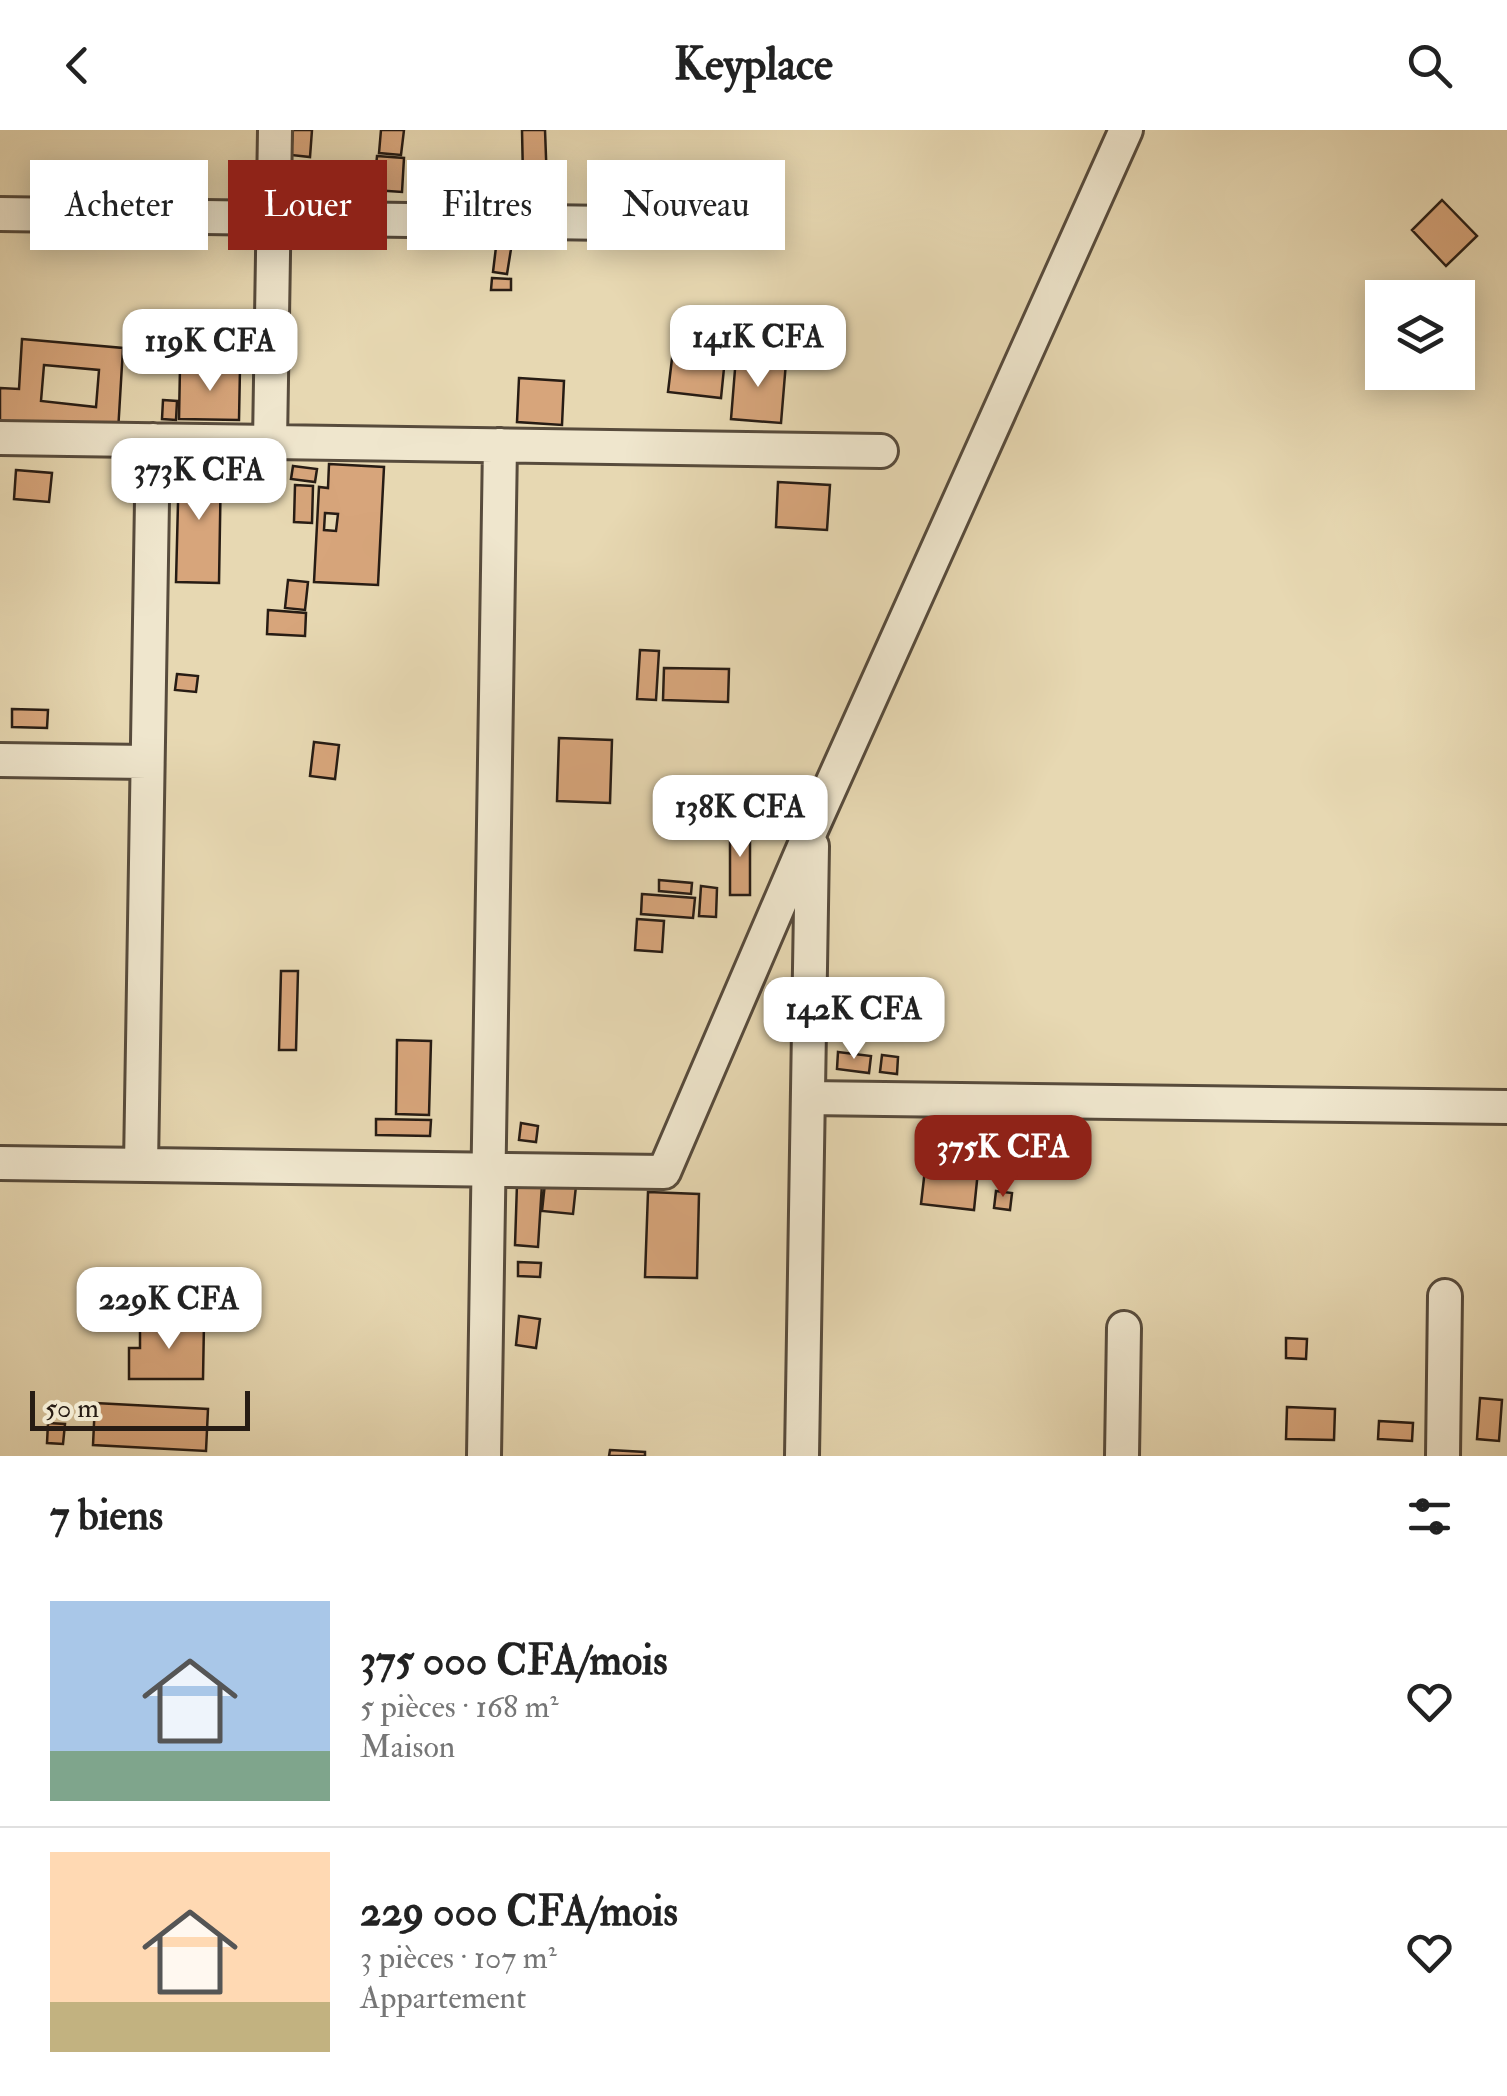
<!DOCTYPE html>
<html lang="fr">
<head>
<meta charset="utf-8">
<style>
  :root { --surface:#fff; --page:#f6f6f6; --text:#222; --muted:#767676; --line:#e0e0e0; --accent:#8f2418 }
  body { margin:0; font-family:"IM FELL Double Pica",serif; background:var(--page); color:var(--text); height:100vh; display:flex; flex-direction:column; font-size:38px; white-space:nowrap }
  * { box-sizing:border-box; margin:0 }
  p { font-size:32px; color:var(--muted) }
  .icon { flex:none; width:55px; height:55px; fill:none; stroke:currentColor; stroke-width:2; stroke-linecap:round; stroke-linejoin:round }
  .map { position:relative; height:1326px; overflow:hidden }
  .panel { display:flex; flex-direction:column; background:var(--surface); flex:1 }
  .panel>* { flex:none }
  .guide { position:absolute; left:30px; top:30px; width:1000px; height:90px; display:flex; gap:20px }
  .buttons { position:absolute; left:1365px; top:150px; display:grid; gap:20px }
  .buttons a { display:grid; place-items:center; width:110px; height:110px; border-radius:0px; background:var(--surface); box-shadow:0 5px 25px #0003; font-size:50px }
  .scale { position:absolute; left:30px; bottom:25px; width:220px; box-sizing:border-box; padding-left:10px; border:5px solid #271c14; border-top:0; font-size:28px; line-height:35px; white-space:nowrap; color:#271c14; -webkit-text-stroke:8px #efe6cd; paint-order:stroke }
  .price { position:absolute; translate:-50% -85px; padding:0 22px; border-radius:20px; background:#fff; color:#222; font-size:32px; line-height:65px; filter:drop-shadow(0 2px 5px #0008) }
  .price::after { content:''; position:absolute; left:50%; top:60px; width:30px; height:22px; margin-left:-15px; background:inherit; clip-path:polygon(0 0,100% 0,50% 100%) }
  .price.on { background:var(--accent); color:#fff }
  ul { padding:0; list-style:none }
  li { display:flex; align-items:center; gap:30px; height:250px; padding:0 50px }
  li+li { border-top:2px solid var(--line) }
  li span { display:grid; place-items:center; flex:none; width:280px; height:200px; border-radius:0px; color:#555 }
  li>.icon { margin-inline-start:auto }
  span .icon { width:120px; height:120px; fill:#fffc; stroke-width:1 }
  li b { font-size:42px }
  h2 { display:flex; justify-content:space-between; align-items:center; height:120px; padding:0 50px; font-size:42px }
  .chip { padding:0 35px; border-radius:0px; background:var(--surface); box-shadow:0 5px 25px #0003; font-size:35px; line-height:90px }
  .chip.on { background:var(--accent); color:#fff }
  header { display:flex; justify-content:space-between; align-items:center; height:130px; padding:0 50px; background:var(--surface); font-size:45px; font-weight:800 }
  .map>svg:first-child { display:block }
  .building { fill:#d7a57b; stroke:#271c14; stroke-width:2.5; fill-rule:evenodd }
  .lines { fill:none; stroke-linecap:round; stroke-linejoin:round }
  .minor-casing { stroke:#574b3c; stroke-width:38 }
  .minor { stroke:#efe6cd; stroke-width:32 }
</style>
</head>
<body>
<header><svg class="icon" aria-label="back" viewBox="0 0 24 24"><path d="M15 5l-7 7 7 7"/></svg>Keyplace<svg class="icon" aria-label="search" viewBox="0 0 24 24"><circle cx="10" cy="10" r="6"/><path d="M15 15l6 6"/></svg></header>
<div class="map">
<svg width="1507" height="1326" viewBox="0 0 1507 1326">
  <rect width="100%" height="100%" fill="#e7d8b2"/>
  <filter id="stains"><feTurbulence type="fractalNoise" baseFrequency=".002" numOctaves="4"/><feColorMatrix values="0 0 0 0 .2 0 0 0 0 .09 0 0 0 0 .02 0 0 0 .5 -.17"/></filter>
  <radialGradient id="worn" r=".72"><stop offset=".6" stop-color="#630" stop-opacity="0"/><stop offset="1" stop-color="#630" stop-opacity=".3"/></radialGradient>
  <path class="building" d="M 293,0 L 312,0 L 310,27 L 291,25 Z
    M 381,0 L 404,0 L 401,25 L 379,23 Z
    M 522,0 L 545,0 L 547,54 L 523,47 Z
    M 377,26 L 404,28 L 402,62 L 374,60 Z
    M 295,41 L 311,43 L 308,61 L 293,59 Z
    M 317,45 L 333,46 L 333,64 L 317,63 Z
    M 1442,70 L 1477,106 L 1446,136 L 1412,100 Z
    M 496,117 L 511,119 L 507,144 L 493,142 Z
    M 492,148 L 511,149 L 511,160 L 491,160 Z
    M 22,209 L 123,218 L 118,302 L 0,295 L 0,258 L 19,259 ZM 44,235 L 99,240 L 96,277 L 41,271 Z
    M 674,212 L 726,218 L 721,268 L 668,262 Z
    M 736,227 L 786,232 L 781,293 L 731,289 Z
    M 180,237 L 240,238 L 239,290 L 179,289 Z
    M 519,248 L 564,251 L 562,295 L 517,292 Z
    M 163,270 L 177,271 L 176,290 L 162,289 Z
    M 179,333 L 221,334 L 219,453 L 176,452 Z
    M 329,334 L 384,337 L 378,455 L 314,452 L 319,357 L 328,358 ZM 325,383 L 338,384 L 336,401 L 324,400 Z
    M 293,336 L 317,339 L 315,352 L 291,349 Z
    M 16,340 L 52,343 L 49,372 L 14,369 Z
    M 778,352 L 830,355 L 827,400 L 776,397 Z
    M 295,355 L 313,356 L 312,393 L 294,392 Z
    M 288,450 L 308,452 L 305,480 L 285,478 Z
    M 268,480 L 306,483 L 305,506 L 267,504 Z
    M 640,520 L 659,521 L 656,570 L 637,569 Z
    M 664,538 L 729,539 L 728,572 L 663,570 Z
    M 177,544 L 198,546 L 196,562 L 175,560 Z
    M 12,579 L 48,580 L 47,598 L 12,597 Z
    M 559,608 L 612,610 L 610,673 L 557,671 Z
    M 314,612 L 339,615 L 335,649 L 310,646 Z
    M 730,694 L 750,694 L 750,765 L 730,765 Z
    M 659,750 L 692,753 L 691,764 L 659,761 Z
    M 701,756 L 717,758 L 716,787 L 699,786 Z
    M 642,764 L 695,768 L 693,788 L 641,784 Z
    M 637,789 L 664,791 L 662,822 L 635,820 Z
    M 281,841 L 298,841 L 296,920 L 279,920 Z
    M 839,852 L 859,853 L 856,887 L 836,886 Z
    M 397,910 L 431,911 L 429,985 L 396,984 Z
    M 838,922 L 871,926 L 869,943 L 837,939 Z
    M 882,925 L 898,927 L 897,944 L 880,942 Z
    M 931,987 L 983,992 L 974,1080 L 921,1074 Z
    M 376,989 L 431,990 L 430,1006 L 376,1005 Z
    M 521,993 L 538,996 L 536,1012 L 519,1010 Z
    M 545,1053 L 576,1056 L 573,1084 L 542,1081 Z
    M 517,1054 L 542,1054 L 538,1117 L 515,1115 Z
    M 996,1061 L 1012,1063 L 1010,1080 L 994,1078 Z
    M 648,1062 L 699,1064 L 697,1148 L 645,1147 Z
    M 518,1132 L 541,1133 L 540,1147 L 518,1146 Z
    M 519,1186 L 540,1189 L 536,1218 L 516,1215 Z
    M 140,1192 L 204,1192 L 203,1249 L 129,1249 L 129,1218 L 140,1218 Z
    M 1286,1208 L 1307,1209 L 1306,1229 L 1286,1228 Z
    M 1480,1268 L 1502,1270 L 1499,1311 L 1477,1309 Z
    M 95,1273 L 208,1279 L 206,1321 L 93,1315 Z
    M 1287,1277 L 1335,1279 L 1334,1310 L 1286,1309 Z
    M 1379,1291 L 1413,1293 L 1412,1311 L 1378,1309 Z
    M 48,1293 L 65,1294 L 63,1314 L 47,1313 Z
    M 610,1320 L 645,1322 L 645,1326 L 609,1326 Z"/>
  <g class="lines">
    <defs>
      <path id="minor" d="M 0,84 L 612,93
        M 0,308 L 881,321
        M 270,312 L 275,0
        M 0,630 L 147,632
        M 808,968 L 1507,977
        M 0,1033 L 664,1042 L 812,698 L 1126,0
        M 141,1035 L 153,310
        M 484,1326 L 500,315
        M 802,1326 L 812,716
        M 1122,1326 L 1124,1198
        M 1443,1326 L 1445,1166"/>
    </defs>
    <use href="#minor" class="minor-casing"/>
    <use href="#minor" class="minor"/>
  </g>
  <rect width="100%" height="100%" filter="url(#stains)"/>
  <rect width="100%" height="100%" fill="url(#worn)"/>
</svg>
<div class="buttons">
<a><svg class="icon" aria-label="layers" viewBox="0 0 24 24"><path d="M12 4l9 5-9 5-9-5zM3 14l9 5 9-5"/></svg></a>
</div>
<div class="scale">50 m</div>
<b class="price" style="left:758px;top:260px">141K CFA</b>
<b class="price" style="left:210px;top:264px">119K CFA</b>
<b class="price" style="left:199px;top:393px">373K CFA</b>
<b class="price" style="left:740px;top:730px">138K CFA</b>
<b class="price" style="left:854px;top:932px">142K CFA</b>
<b class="price on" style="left:1003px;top:1070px">375K CFA</b>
<b class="price" style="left:169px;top:1222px">229K CFA</b>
<div class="guide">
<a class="chip">Acheter</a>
<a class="chip on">Louer</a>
<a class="chip">Filtres</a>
<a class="chip">Nouveau</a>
</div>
</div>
<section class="panel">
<h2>7 biens<svg class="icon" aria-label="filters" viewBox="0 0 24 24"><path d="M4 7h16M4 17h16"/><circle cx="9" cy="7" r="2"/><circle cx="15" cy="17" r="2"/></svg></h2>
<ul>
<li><span style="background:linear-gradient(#a9c7e8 75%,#7fa58c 0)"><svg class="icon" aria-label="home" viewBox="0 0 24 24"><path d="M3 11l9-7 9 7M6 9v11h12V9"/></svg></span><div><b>375 000 CFA/mois</b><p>5 pièces · 168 m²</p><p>Maison</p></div><svg class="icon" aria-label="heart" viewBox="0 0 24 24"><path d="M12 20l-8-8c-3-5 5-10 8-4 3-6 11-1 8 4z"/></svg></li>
<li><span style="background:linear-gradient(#ffd9b3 75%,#c2b280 0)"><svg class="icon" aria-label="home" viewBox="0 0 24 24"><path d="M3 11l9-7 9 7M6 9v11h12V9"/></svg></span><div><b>229 000 CFA/mois</b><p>3 pièces · 107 m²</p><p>Appartement</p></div><svg class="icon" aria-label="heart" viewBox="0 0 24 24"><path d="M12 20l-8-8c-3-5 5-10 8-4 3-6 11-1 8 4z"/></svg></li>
</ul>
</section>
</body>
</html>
